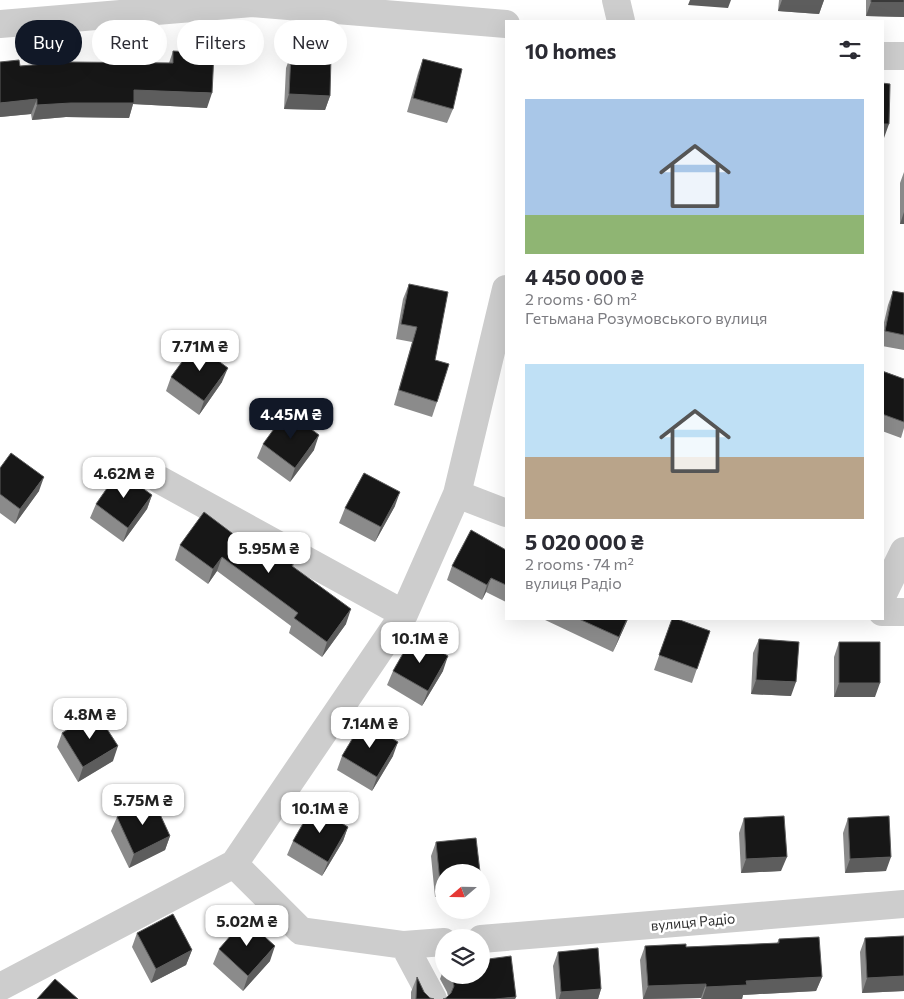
<!DOCTYPE html>
<html lang="en">
<head>
<meta charset="utf-8">
<style>
  :root { --surface:#fff; --page:#f7f7f7; --text:#2b2b33; --muted:#7c7c81; --accent:#111827 }
  body { margin:0; font-family:Commissioner,sans-serif; background:var(--page); color:var(--text); height:100vh; display:flex; flex-direction:column; font-size:19px; white-space:nowrap }
  * { box-sizing:border-box; margin:0 }
  p { font-size:16px; color:var(--muted) }
  .icon { flex:none; width:28px; height:28px; fill:none; stroke:currentColor; stroke-width:2; stroke-linecap:round; stroke-linejoin:round }
  .map { position:relative; flex:1; overflow:hidden }
  .sheet { position:absolute; left:505px; top:20px; width:379px; height:600px; display:flex; flex-direction:column; background:var(--surface); border-radius:0px; box-shadow:0 5px 20px #0002 }
  .sheet>* { flex:none }
  .banner { position:absolute; left:15px; top:20px; width:415px; height:45px; display:flex; gap:10px }
  .needle { width:32px; rotate:250deg }
  .buttons { position:absolute; left:435px; top:864px; display:grid; gap:10px }
  .buttons a { display:grid; place-items:center; width:55px; height:55px; border-radius:50%; background:var(--surface); box-shadow:0 5px 20px #0002; font-size:25px }
  .price { position:absolute; translate:-50% -42px; padding:0 11px; border-radius:10px; background:#fff; color:#222; font-size:16px; line-height:32px; filter:drop-shadow(0 1px 2px #0008) }
  .price::after { content:''; position:absolute; left:50%; top:30px; width:15px; height:11px; margin-left:-8px; background:inherit; clip-path:polygon(0 0,100% 0,50% 100%) }
  .price.active { background:var(--accent); color:#fff }
  ul { padding:0; list-style:none }
  li { display:grid; align-content:center; gap:10px; height:265px; padding:0 20px }
  li span { display:grid; place-items:center; height:155px; border-radius:0px; color:#555 }
  li>.icon { margin-inline-start:auto }
  span .icon { width:90px; height:90px; fill:#fffc; stroke-width:1 }
  li b { font-size:21px }
  h2 { display:flex; justify-content:space-between; align-items:center; height:60px; padding:0 20px; font-size:21px }
  .tag { padding:0 18px; border-radius:22px; background:var(--surface); box-shadow:0 5px 20px #0002; font-size:18px; line-height:45px }
  .tag.active { background:var(--accent); color:#fff }
  .map>svg:first-child { display:block }
  .lines { fill:none; stroke-linecap:round; stroke-linejoin:round }
  .street { stroke:#cdcdcd; stroke-width:28 }
  .wall { fill:#8b8b8b }
  .shaded-wall { fill:#5d5d5d }
  .building { fill:#171717; stroke:#5d5d5d }
  .labels { text-anchor:middle; stroke-width:5; stroke-linejoin:round; paint-order:stroke }
  .street-label { font-size:14px; fill:#303030; stroke:#fff }
</style>
</head>
<body>
<div class="map">
<svg width="904" height="999" viewBox="0 0 904 999">
  <rect width="100%" height="100%" fill="#fff"/>
  <g class="lines">
    <path class="street" d="M 616,0 L 621,21
      M 0,24 L 252,3 L 506,24
      M 882,56 L 904,56
      M 160,480 L 404,614
      M 457,494 L 506,513
      M 882,596 L 904,551
      M 882,612 L 904,612
      M 234,864 L 301,931 L 404,945 L 444,942
      M 481,939 L 904,904
      M 404,945 L 433,999
      M 0,987 L 234,864 L 404,614 L 457,494 L 506,289"/>
  </g>
  <path class="wall" d="M 779,0 L 824,0 L 819,14 L 778,11 Z
    M 866,0 L 904,0 L 904,17 L 866,16 Z
    M 173,51 L 207,108 L 133,104 L 129,118 L 66,117 L 32,120 L 31,114 L 0,117 L 20,66 L 169,63 Z
    M 291,54 L 330,96 L 325,110 L 284,109 L 286,68 Z
    M 423,59 L 453,109 L 447,123 L 407,112 L 418,73 Z
    M 904,172 L 904,224 L 900,224 L 900,183 Z
    M 409,284 L 435,360 L 437,402 L 432,417 L 394,405 L 412,342 L 396,339 L 403,299 Z
    M 893,291 L 904,293 L 904,350 L 882,346 L 882,331 L 888,305 Z
    M 883,371 L 904,379 L 904,428 L 901,438 L 882,431 Z
    M 171,377 L 222,382 L 199,415 L 166,391 Z
    M 263,444 L 314,450 L 290,482 L 257,458 Z
    M 0,468 L 39,491 L 15,524 L 0,513 Z
    M 152,495 L 147,509 L 123,542 L 90,518 L 96,504 Z
    M 395,506 L 375,542 L 339,523 L 345,508 Z
    M 180,545 L 253,549 L 295,560 L 293,567 L 346,624 L 322,657 L 289,633 L 291,626 L 217,571 L 208,584 L 175,560 Z
    M 506,550 L 506,602 L 486,592 L 482,600 L 447,580 L 452,566 Z
    M 543,619 L 628,619 L 613,652 Z
    M 672,619 L 710,631 L 692,683 L 654,670 Z
    M 759,639 L 791,696 L 751,694 L 753,653 Z
    M 839,642 L 875,697 L 834,697 L 834,657 Z
    M 393,671 L 443,671 L 422,706 L 387,685 Z
    M 62,733 L 113,761 L 78,782 L 57,747 Z
    M 342,756 L 393,756 L 372,791 L 337,770 Z
    M 117,817 L 170,836 L 165,850 L 129,868 L 111,831 Z
    M 744,818 L 781,871 L 741,873 L 739,833 Z
    M 848,818 L 886,871 L 845,873 L 843,833 Z
    M 348,827 L 343,841 L 322,876 L 287,855 L 293,841 Z
    M 436,842 L 444,896 L 435,897 L 431,856 Z
    M 137,933 L 192,950 L 186,965 L 151,983 L 132,947 Z
    M 904,936 L 904,991 L 862,993 L 860,952 L 865,938 Z
    M 779,939 L 822,977 L 816,991 L 743,995 L 742,999 L 701,999 L 701,998 L 643,999 L 640,960 L 645,946 L 686,947 L 777,943 Z
    M 219,949 L 270,961 L 243,991 L 213,964 Z
    M 558,952 L 601,989 L 598,999 L 556,999 L 553,966 Z
    M 444,968 L 444,975 L 481,975 L 516,997 L 515,999 L 443,999 L 448,996 L 447,992 L 440,979 Z
    M 417,977 L 424,992 L 430,998 L 434,999 L 411,999 L 411,992 Z"/>
  <path class="shaded-wall" d="M 690,0 L 731,0 L 728,8 L 688,5 Z
    M 782,0 L 824,0 L 819,14 L 778,11 Z
    M 871,2 L 904,2 L 904,17 L 866,16 Z
    M 134,90 L 212,93 L 207,108 L 133,104 L 129,118 L 66,117 L 32,120 L 37,105 Z
    M 289,94 L 330,96 L 325,110 L 284,109 Z
    M 37,99 L 31,114 L 0,117 L 0,103 Z
    M 882,124 L 889,124 L 884,138 L 882,138 Z
    M 904,212 L 904,224 L 900,224 Z
    M 228,368 L 222,382 L 199,415 L 204,401 Z
    M 319,435 L 314,450 L 290,482 L 295,468 Z
    M 44,477 L 39,491 L 15,524 L 20,509 Z
    M 400,492 L 395,506 L 375,542 L 381,527 Z
    M 152,495 L 147,509 L 123,542 L 128,528 Z
    M 222,557 L 217,571 L 208,584 L 213,569 Z
    M 491,578 L 486,592 L 482,600 L 487,585 Z
    M 351,609 L 346,624 L 322,657 L 327,642 Z
    M 627,619 L 628,619 L 613,652 L 619,637 Z
    M 448,656 L 443,671 L 422,706 L 428,691 Z
    M 756,680 L 796,682 L 791,696 L 751,694 Z
    M 839,683 L 880,683 L 875,697 L 834,697 Z
    M 398,742 L 393,756 L 372,791 L 377,777 Z
    M 118,746 L 113,761 L 78,782 L 83,767 Z
    M 348,827 L 343,841 L 322,876 L 328,862 Z
    M 170,836 L 165,850 L 129,868 L 134,854 Z
    M 787,857 L 781,871 L 741,873 L 746,859 Z
    M 891,857 L 886,871 L 845,873 L 850,859 Z
    M 440,882 L 444,882 L 444,896 L 435,897 Z
    M 275,946 L 270,961 L 243,991 L 248,976 Z
    M 192,950 L 186,965 L 151,983 L 156,969 Z
    M 904,976 L 904,991 L 862,993 L 867,978 Z
    M 822,977 L 816,991 L 743,995 L 742,999 L 702,999 L 706,987 L 746,981 Z
    M 706,984 L 701,998 L 643,999 L 648,986 Z
    M 601,989 L 598,999 L 559,999 L 561,992 Z
    M 516,997 L 515,999 L 495,999 Z"/>
  <path class="building" d="M 871,0 L 904,0 L 904,2 L 871,2 Z
    M 173,51 L 214,53 L 212,93 L 134,90 L 134,103 L 71,103 L 37,105 L 37,99 L 0,103 L 0,62 L 19,60 L 20,66 L 69,62 L 173,63 Z
    M 291,54 L 331,56 L 330,96 L 289,94 Z
    M 423,59 L 462,69 L 453,109 L 413,98 Z
    M 882,83 L 890,84 L 889,124 L 882,124 Z
    M 409,284 L 448,292 L 435,360 L 449,364 L 437,402 L 399,390 L 417,327 L 401,324 Z
    M 893,291 L 904,293 L 904,335 L 885,331 Z
    M 195,344 L 228,368 L 204,401 L 171,377 Z
    M 882,371 L 904,379 L 904,422 L 882,414 Z
    M 287,411 L 319,435 L 295,468 L 263,444 Z
    M 11,453 L 44,477 L 20,509 L 0,494 L 0,468 Z
    M 119,471 L 152,495 L 128,528 L 96,504 Z
    M 364,473 L 400,492 L 381,527 L 345,508 Z
    M 204,512 L 253,549 L 262,537 L 295,560 L 292,566 L 351,609 L 327,642 L 294,618 L 298,613 L 222,557 L 213,569 L 180,545 Z
    M 471,530 L 506,550 L 506,585 L 491,578 L 487,585 L 452,566 Z
    M 579,619 L 627,619 L 619,637 Z
    M 672,619 L 677,619 L 710,631 L 697,669 L 659,655 Z
    M 413,636 L 448,656 L 428,691 L 393,671 Z
    M 759,639 L 799,642 L 796,682 L 756,680 Z
    M 839,642 L 880,642 L 880,683 L 839,683 Z
    M 96,712 L 118,746 L 83,767 L 62,733 Z
    M 363,721 L 398,742 L 377,777 L 342,756 Z
    M 153,799 L 170,836 L 134,854 L 117,817 Z
    M 313,806 L 348,827 L 328,862 L 293,841 Z
    M 784,816 L 787,857 L 746,859 L 744,818 Z
    M 889,816 L 891,857 L 850,859 L 848,818 Z
    M 476,838 L 480,872 L 444,872 L 444,882 L 440,882 L 436,842 Z
    M 173,914 L 192,950 L 156,969 L 137,933 Z
    M 245,919 L 275,946 L 248,976 L 219,949 Z
    M 904,936 L 904,976 L 867,978 L 865,938 Z
    M 819,937 L 822,977 L 746,981 L 747,985 L 706,987 L 706,984 L 648,986 L 645,946 L 686,944 L 686,947 L 779,943 L 779,939 Z
    M 598,948 L 601,989 L 561,992 L 558,952 Z
    M 511,956 L 516,997 L 495,999 L 443,999 L 445,999 L 451,993 L 454,986 L 451,975 L 481,975 L 481,960 Z
    M 417,977 L 424,992 L 430,998 L 434,999 L 416,999 Z
    M 55,979 L 78,999 L 37,999 Z"/>
  <g class="labels">
    <g class="street-label">
      <text transform="translate(693 922) rotate(-5)" y="5">вулиця Радіо</text>
    </g>
  </g>
</svg>
<div class="buttons">
<a><svg class="needle" viewBox="-14 -14 28 28"><path d="M0-13l5 13h-10z" fill="#e53935"/><path d="M0 13l5-13h-10z" fill="#7c7c81"/></svg></a>
<a><svg class="icon" aria-label="layers" viewBox="0 0 24 24"><path d="M12 4l9 5-9 5-9-5zM3 14l9 5 9-5"/></svg></a>
</div>
<b class="price" style="left:200px;top:372px">7.71M ₴</b>
<b class="price active" style="left:291px;top:440px">4.45M ₴</b>
<b class="price" style="left:124px;top:499px">4.62M ₴</b>
<b class="price" style="left:269px;top:574px">5.95M ₴</b>
<b class="price" style="left:420px;top:664px">10.1M ₴</b>
<b class="price" style="left:90px;top:740px">4.8M ₴</b>
<b class="price" style="left:370px;top:749px">7.14M ₴</b>
<b class="price" style="left:143px;top:826px">5.75M ₴</b>
<b class="price" style="left:320px;top:834px">10.1M ₴</b>
<b class="price" style="left:247px;top:947px">5.02M ₴</b>
<div class="banner">
<a class="tag active">Buy</a>
<a class="tag">Rent</a>
<a class="tag">Filters</a>
<a class="tag">New</a>
</div>
<section class="sheet">
<h2>10 homes<svg class="icon" aria-label="filters" viewBox="0 0 24 24"><path d="M4 7h16M4 17h16"/><circle cx="9" cy="7" r="2"/><circle cx="15" cy="17" r="2"/></svg></h2>
<ul>
<li><span style="background:linear-gradient(#a9c7e8 75%,#8fb573 0)"><svg class="icon" aria-label="home" viewBox="0 0 24 24"><path d="M3 11l9-7 9 7M6 9v11h12V9"/></svg></span><div><b>4 450 000 ₴</b><p>2 rooms · 60 m²</p><p>Гетьмана Розумовського вулиця</p></div></li>
<li><span style="background:linear-gradient(#bfe0f5 60%,#b9a48a 0)"><svg class="icon" aria-label="home" viewBox="0 0 24 24"><path d="M3 11l9-7 9 7M6 9v11h12V9"/></svg></span><div><b>5 020 000 ₴</b><p>2 rooms · 74 m²</p><p>вулиця Радіо</p></div></li>
</ul>
</section>
</div>
</body>
</html>
